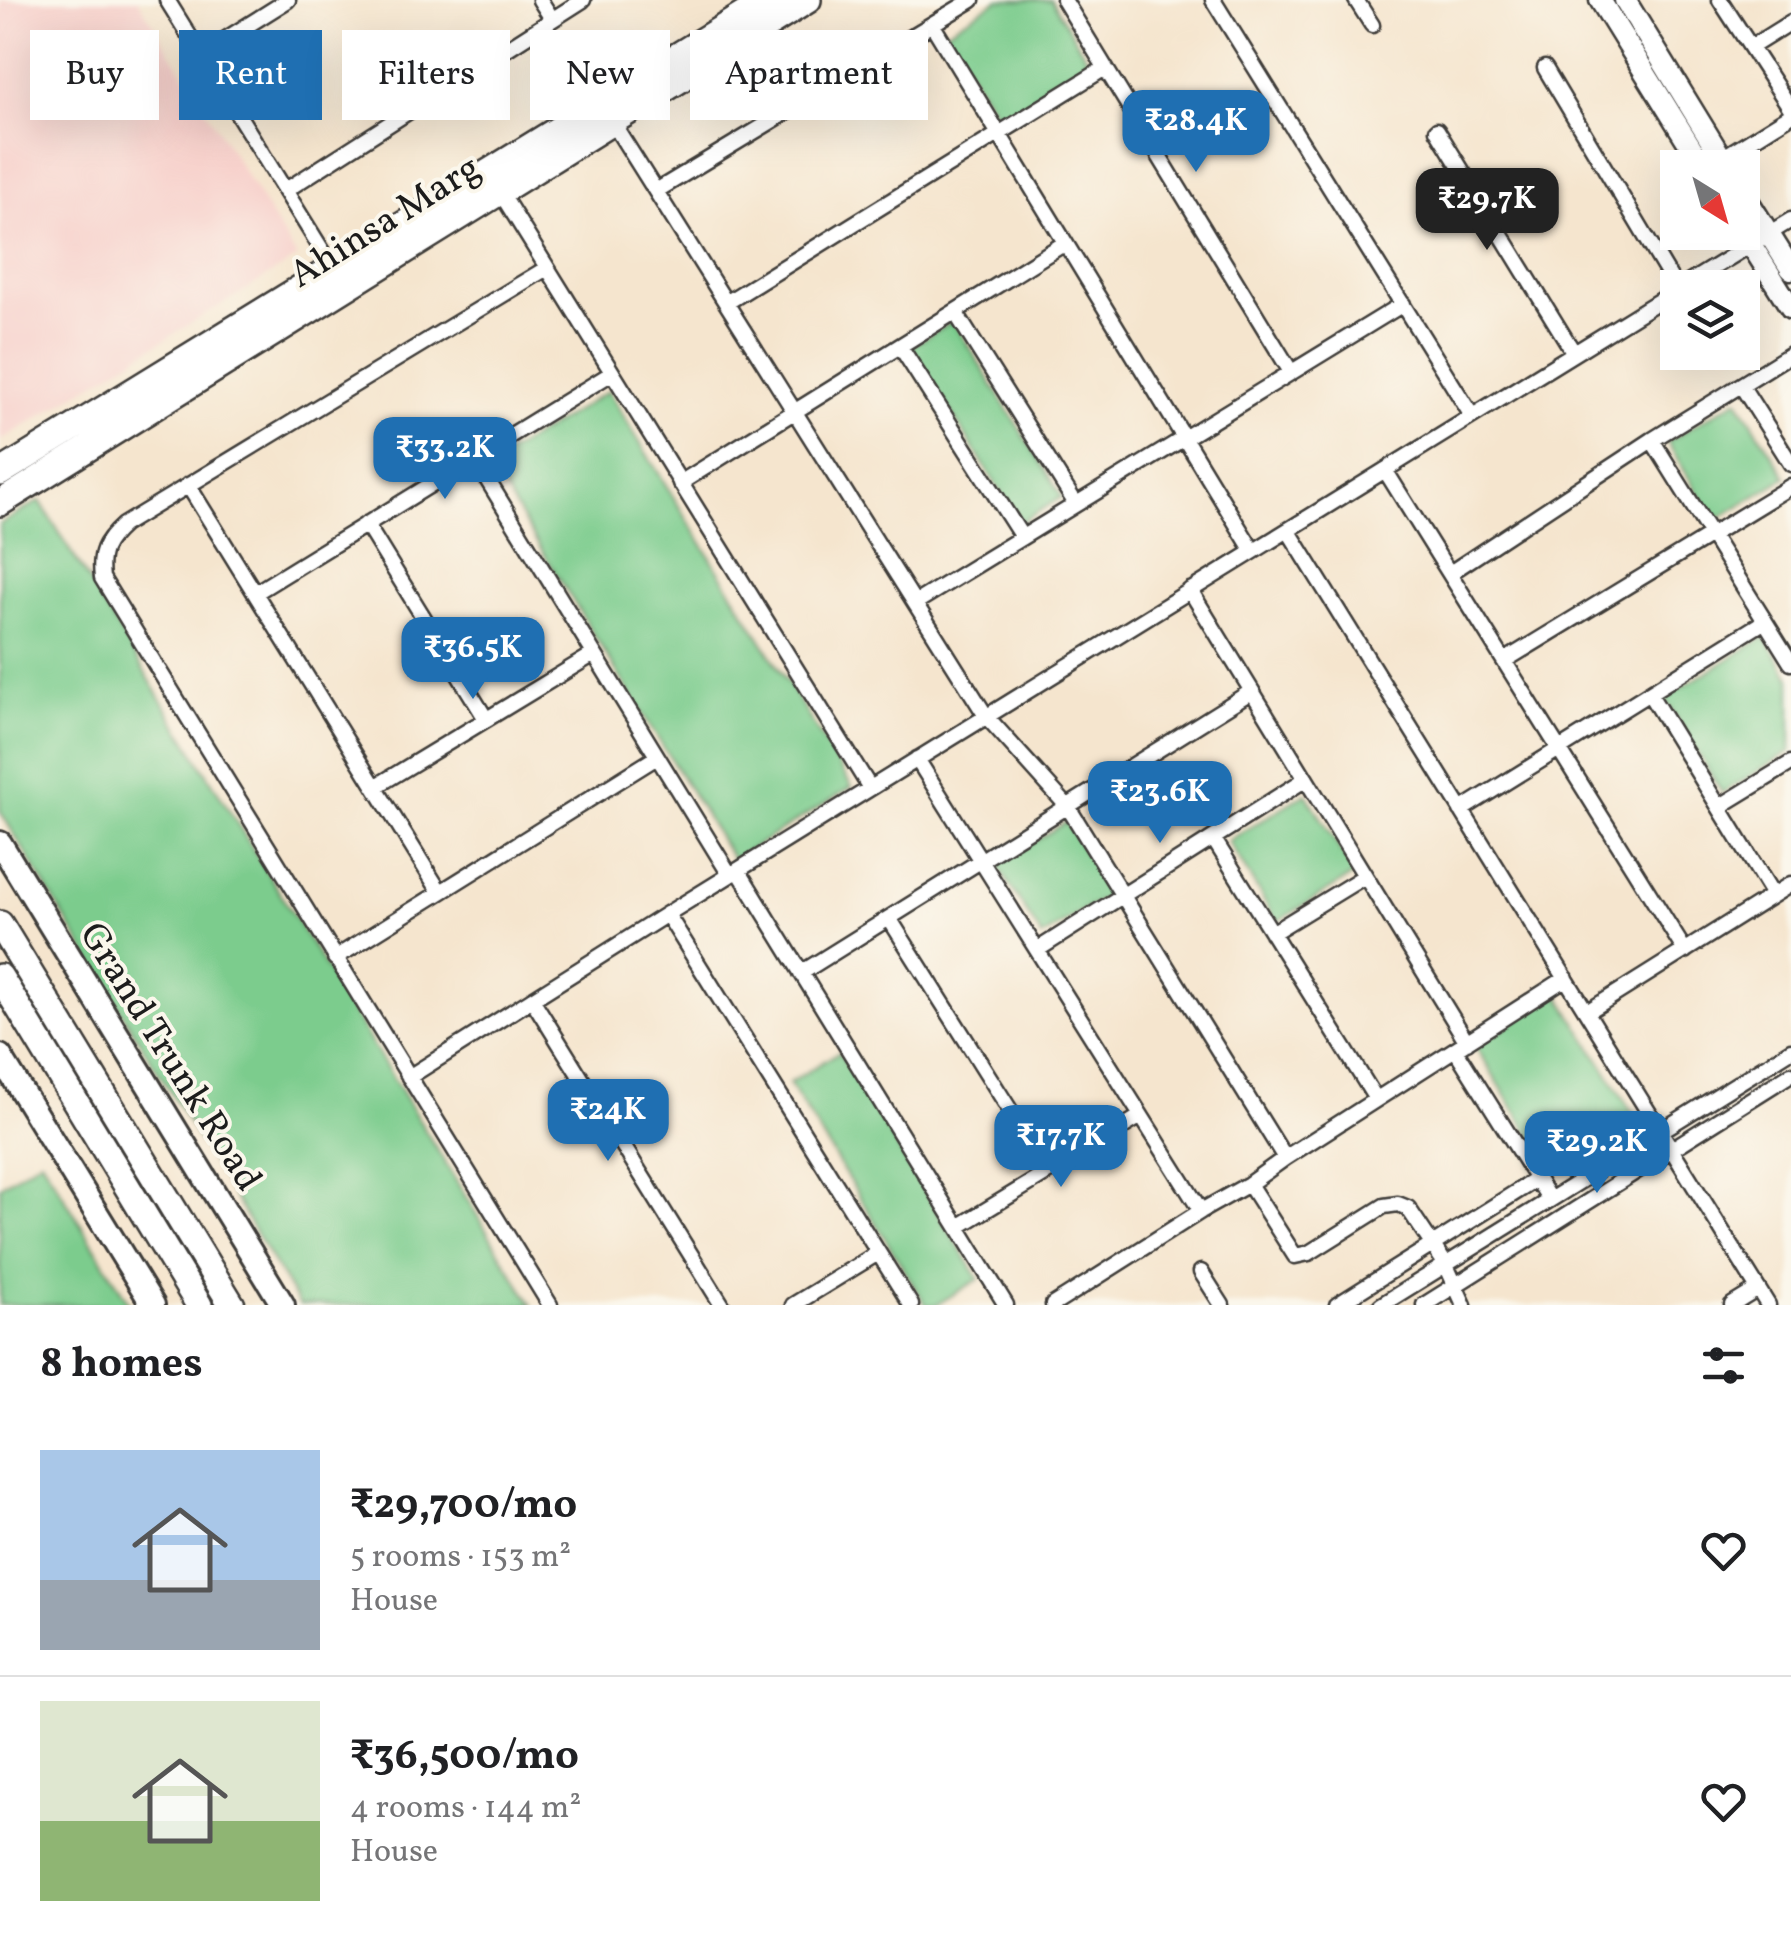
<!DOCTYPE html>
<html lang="en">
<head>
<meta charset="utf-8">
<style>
  :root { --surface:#fff; --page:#f2f2f2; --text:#202124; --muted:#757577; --line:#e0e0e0; --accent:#1f6fb2 }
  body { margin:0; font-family:Vollkorn,serif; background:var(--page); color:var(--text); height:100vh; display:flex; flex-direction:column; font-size:38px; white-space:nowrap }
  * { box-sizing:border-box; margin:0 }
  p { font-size:32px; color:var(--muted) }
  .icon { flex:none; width:55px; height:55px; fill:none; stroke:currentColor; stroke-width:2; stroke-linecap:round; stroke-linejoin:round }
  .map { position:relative; height:1305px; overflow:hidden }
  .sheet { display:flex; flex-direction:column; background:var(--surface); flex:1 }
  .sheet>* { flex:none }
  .hud { position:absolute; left:30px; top:30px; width:1000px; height:90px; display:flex; gap:20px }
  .needle { width:65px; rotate:143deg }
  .fabs { position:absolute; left:1660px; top:150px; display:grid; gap:20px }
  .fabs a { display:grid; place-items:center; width:100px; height:100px; border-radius:0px; background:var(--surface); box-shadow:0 10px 40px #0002; font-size:50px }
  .price { position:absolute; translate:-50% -85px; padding:0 22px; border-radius:20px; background:var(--accent); color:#fff; font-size:32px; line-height:65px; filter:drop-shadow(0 2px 5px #0008) }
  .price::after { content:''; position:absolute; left:50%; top:60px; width:30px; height:22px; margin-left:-15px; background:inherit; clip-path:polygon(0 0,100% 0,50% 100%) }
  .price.selected { background:#222; color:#fff }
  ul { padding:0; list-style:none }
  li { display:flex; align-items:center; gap:30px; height:250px; padding:0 40px }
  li+li { border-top:2px solid var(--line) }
  li span { display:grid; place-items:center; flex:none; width:280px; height:200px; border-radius:0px; color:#555 }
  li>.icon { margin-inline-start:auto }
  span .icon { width:120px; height:120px; fill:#fffc; stroke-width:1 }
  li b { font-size:42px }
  h2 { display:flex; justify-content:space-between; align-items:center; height:120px; padding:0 40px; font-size:42px }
  .tag { padding:0 35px; border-radius:0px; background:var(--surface); box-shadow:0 10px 40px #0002; font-size:35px; line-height:90px }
  .tag.selected { background:var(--accent); color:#fff }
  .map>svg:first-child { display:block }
  .built { fill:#f7d0cb }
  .green { fill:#7ccc8d; stroke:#4c7454; stroke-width:2.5 }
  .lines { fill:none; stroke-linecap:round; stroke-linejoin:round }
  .street-casing { stroke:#3d3a37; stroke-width:19 }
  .secondary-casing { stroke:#3d3a37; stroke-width:25 }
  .primary-casing { stroke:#3d3a37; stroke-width:28 }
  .highway-casing { stroke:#3d3a37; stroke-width:30 }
  .street { stroke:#fff; stroke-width:14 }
  .secondary { stroke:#fff; stroke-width:20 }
  .primary { stroke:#fff; stroke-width:22 }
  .highway { stroke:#fff; stroke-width:25 }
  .labels { text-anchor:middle; stroke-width:8; stroke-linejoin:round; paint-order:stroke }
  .street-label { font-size:38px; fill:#1c1c1c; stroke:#fbf7ec }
</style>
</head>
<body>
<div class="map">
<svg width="1791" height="1305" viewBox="0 0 1791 1305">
  <rect width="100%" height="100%" fill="#fbf7ec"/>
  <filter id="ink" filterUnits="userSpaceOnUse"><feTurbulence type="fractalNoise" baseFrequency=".01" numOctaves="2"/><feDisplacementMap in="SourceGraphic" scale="20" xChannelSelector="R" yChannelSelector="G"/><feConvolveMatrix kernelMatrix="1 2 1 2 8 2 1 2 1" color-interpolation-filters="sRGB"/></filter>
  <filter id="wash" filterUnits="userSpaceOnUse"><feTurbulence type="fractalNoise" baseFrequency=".0048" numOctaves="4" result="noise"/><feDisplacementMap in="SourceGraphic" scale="40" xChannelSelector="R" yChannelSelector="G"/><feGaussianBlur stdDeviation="2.25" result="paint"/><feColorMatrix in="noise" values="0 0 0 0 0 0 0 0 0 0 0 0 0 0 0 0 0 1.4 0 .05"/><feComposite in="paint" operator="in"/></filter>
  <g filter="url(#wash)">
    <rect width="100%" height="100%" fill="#f5e5ce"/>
    <path class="built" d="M 0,0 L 138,0 L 297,258 L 0,441 Z"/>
    <path class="green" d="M 998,0 L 1051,0 L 1093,68 L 1002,124 L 945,32 Z
      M 953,321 L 1062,497 L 1020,523 L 910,347 Z
      M 608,391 L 852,787 L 733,860 L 489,465 Z
      M 1738,399 L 1786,477 L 1715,521 L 1667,442 Z
      M 40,501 L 532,1305 L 299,1305 L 0,811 L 0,524 Z
      M 1765,637 L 1791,679 L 1791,751 L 1722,793 L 1664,698 Z
      M 1306,793 L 1355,874 L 1277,922 L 1228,841 Z
      M 1066,822 L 1111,893 L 1042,937 L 997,865 Z
      M 1558,993 L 1637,1120 L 1554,1173 L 1475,1046 Z
      M 839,1052 L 979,1279 L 936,1305 L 926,1305 L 789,1083 Z
      M 41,1159 L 130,1305 L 0,1305 L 0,1186 Z"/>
  </g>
  <g filter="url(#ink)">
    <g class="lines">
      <defs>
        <path id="street" d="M 167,0 L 335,271
          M 540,0 L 552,19
          M 1064,0 L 1291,372
          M 1213,0 L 1472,416
          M 1356,0 L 1372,25
          M 1720,0 L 1791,109
          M 932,24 L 1253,551
          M 1751,47 L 1791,22
          M 202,54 L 288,0
          M 1545,68 L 1677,289
          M 611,120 L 986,716 L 1068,807 L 1285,1158
          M 1437,130 L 1574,353
          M 1722,158 L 1791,115
          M 286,190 L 583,0
          M 499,190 L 870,788
          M 656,191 L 972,0
          M 547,268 L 123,525 C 104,542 99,553 102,578 L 550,1305
          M 1680,288 L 1791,220
          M 726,303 L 1105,68
          M 955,312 L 1076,504
          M 900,346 L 1022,537
          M 1741,385 L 1791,464
          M 1652,440 L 1791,663
          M 474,458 L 730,875
          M 1385,470 L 1685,951
          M 680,483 L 1065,243
          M 188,485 L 440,892
          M 366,524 L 486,719
          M 1288,530 L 1768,1305
          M 1450,573 L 1652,440 L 1791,354
          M 1190,590 L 1467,1042
          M 255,593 L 612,373
          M 915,603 L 1403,304
          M 1504,661 L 1791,486
          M 1649,693 L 1773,895
          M 917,759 L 1201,1211
          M 375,787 L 594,654
          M 1719,807 L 1791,763
          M 1461,810 L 1765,621
          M 1213,838 L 1376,1099
          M 738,870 L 1006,1305
          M 667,914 L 911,1305
          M 889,918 L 1049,1172
          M 1272,933 L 1365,876
          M 1037,950 L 1306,779
          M 335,958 L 657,757
          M 801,973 L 1252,691
          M 532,999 L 722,1305
          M 1587,1012 L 1791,884
          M 1455,1049 L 1550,1200
          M 409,1077 L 667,914 L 1678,289
          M 1249,1184 L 1295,1256 L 1309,1253 L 1384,1206 L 1398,1204 L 1408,1208 L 1446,1265 L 1464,1305
          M 958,1227 L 1141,1116
          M 1201,1272 L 1222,1305
          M 793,1305 L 878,1253
          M 1053,1305 L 1201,1211 L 1249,1184 L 1285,1158 L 1566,978
          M 1337,1305 L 1537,1179
          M 1381,1305 L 1791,1050
          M 1424,1305 L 1791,1074
          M 1732,1305 L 1758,1289"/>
        <path id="secondary" d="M 1600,0 L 1704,168
          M 1625,0 L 1728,168
          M 1742,191 L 1791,269
          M 1742,230 L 1791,308"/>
        <path id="primary" d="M 0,843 L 283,1305
          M 0,1056 L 153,1305"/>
        <path id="highway" d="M 0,473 L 768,0
          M 0,503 L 808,0
          M 0,924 L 232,1305
          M 0,977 L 199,1305"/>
      </defs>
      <use href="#street" class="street-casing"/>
      <use href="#secondary" class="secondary-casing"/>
      <use href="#primary" class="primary-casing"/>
      <use href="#highway" class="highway-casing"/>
      <use href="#street" class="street"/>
      <use href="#secondary" class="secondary"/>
      <use href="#primary" class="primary"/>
      <use href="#highway" class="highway"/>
    </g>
  </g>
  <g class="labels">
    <g class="street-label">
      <text transform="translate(384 220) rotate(-32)" y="13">Ahinsa Marg</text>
      <text transform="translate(172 1056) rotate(58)" y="13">Grand Trunk Road</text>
    </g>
  </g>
</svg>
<div class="fabs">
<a><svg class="needle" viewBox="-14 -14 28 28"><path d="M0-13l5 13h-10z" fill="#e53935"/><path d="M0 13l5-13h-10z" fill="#757577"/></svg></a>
<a><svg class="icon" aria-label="layers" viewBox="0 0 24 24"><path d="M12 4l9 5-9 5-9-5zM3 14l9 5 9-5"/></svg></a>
</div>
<b class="price" style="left:1196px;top:175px">₹28.4K</b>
<b class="price selected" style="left:1487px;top:253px">₹29.7K</b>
<b class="price" style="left:445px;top:502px">₹33.2K</b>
<b class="price" style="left:473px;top:702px">₹36.5K</b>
<b class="price" style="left:1160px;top:846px">₹23.6K</b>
<b class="price" style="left:608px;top:1164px">₹24K</b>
<b class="price" style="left:1061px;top:1190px">₹17.7K</b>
<b class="price" style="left:1597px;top:1196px">₹29.2K</b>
<div class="hud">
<a class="tag">Buy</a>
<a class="tag selected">Rent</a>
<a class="tag">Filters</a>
<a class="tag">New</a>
<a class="tag">Apartment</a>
</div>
</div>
<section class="sheet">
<h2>8 homes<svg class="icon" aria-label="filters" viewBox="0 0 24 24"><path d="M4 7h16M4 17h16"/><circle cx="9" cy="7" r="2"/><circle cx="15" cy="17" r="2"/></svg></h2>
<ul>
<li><span style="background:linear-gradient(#a9c7e8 65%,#9aa5b1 0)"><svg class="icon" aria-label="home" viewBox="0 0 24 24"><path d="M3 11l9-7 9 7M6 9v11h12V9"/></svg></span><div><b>₹29,700/mo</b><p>5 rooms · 153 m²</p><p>House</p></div><svg class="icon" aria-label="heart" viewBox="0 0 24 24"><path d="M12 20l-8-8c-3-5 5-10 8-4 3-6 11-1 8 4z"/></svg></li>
<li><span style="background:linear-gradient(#dfe7d0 60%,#8fb573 0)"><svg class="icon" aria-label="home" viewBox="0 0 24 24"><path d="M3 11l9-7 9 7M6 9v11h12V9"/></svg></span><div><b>₹36,500/mo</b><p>4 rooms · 144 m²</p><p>House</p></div><svg class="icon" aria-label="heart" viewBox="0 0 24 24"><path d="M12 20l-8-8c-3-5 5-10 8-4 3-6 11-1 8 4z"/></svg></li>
</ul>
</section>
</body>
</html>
